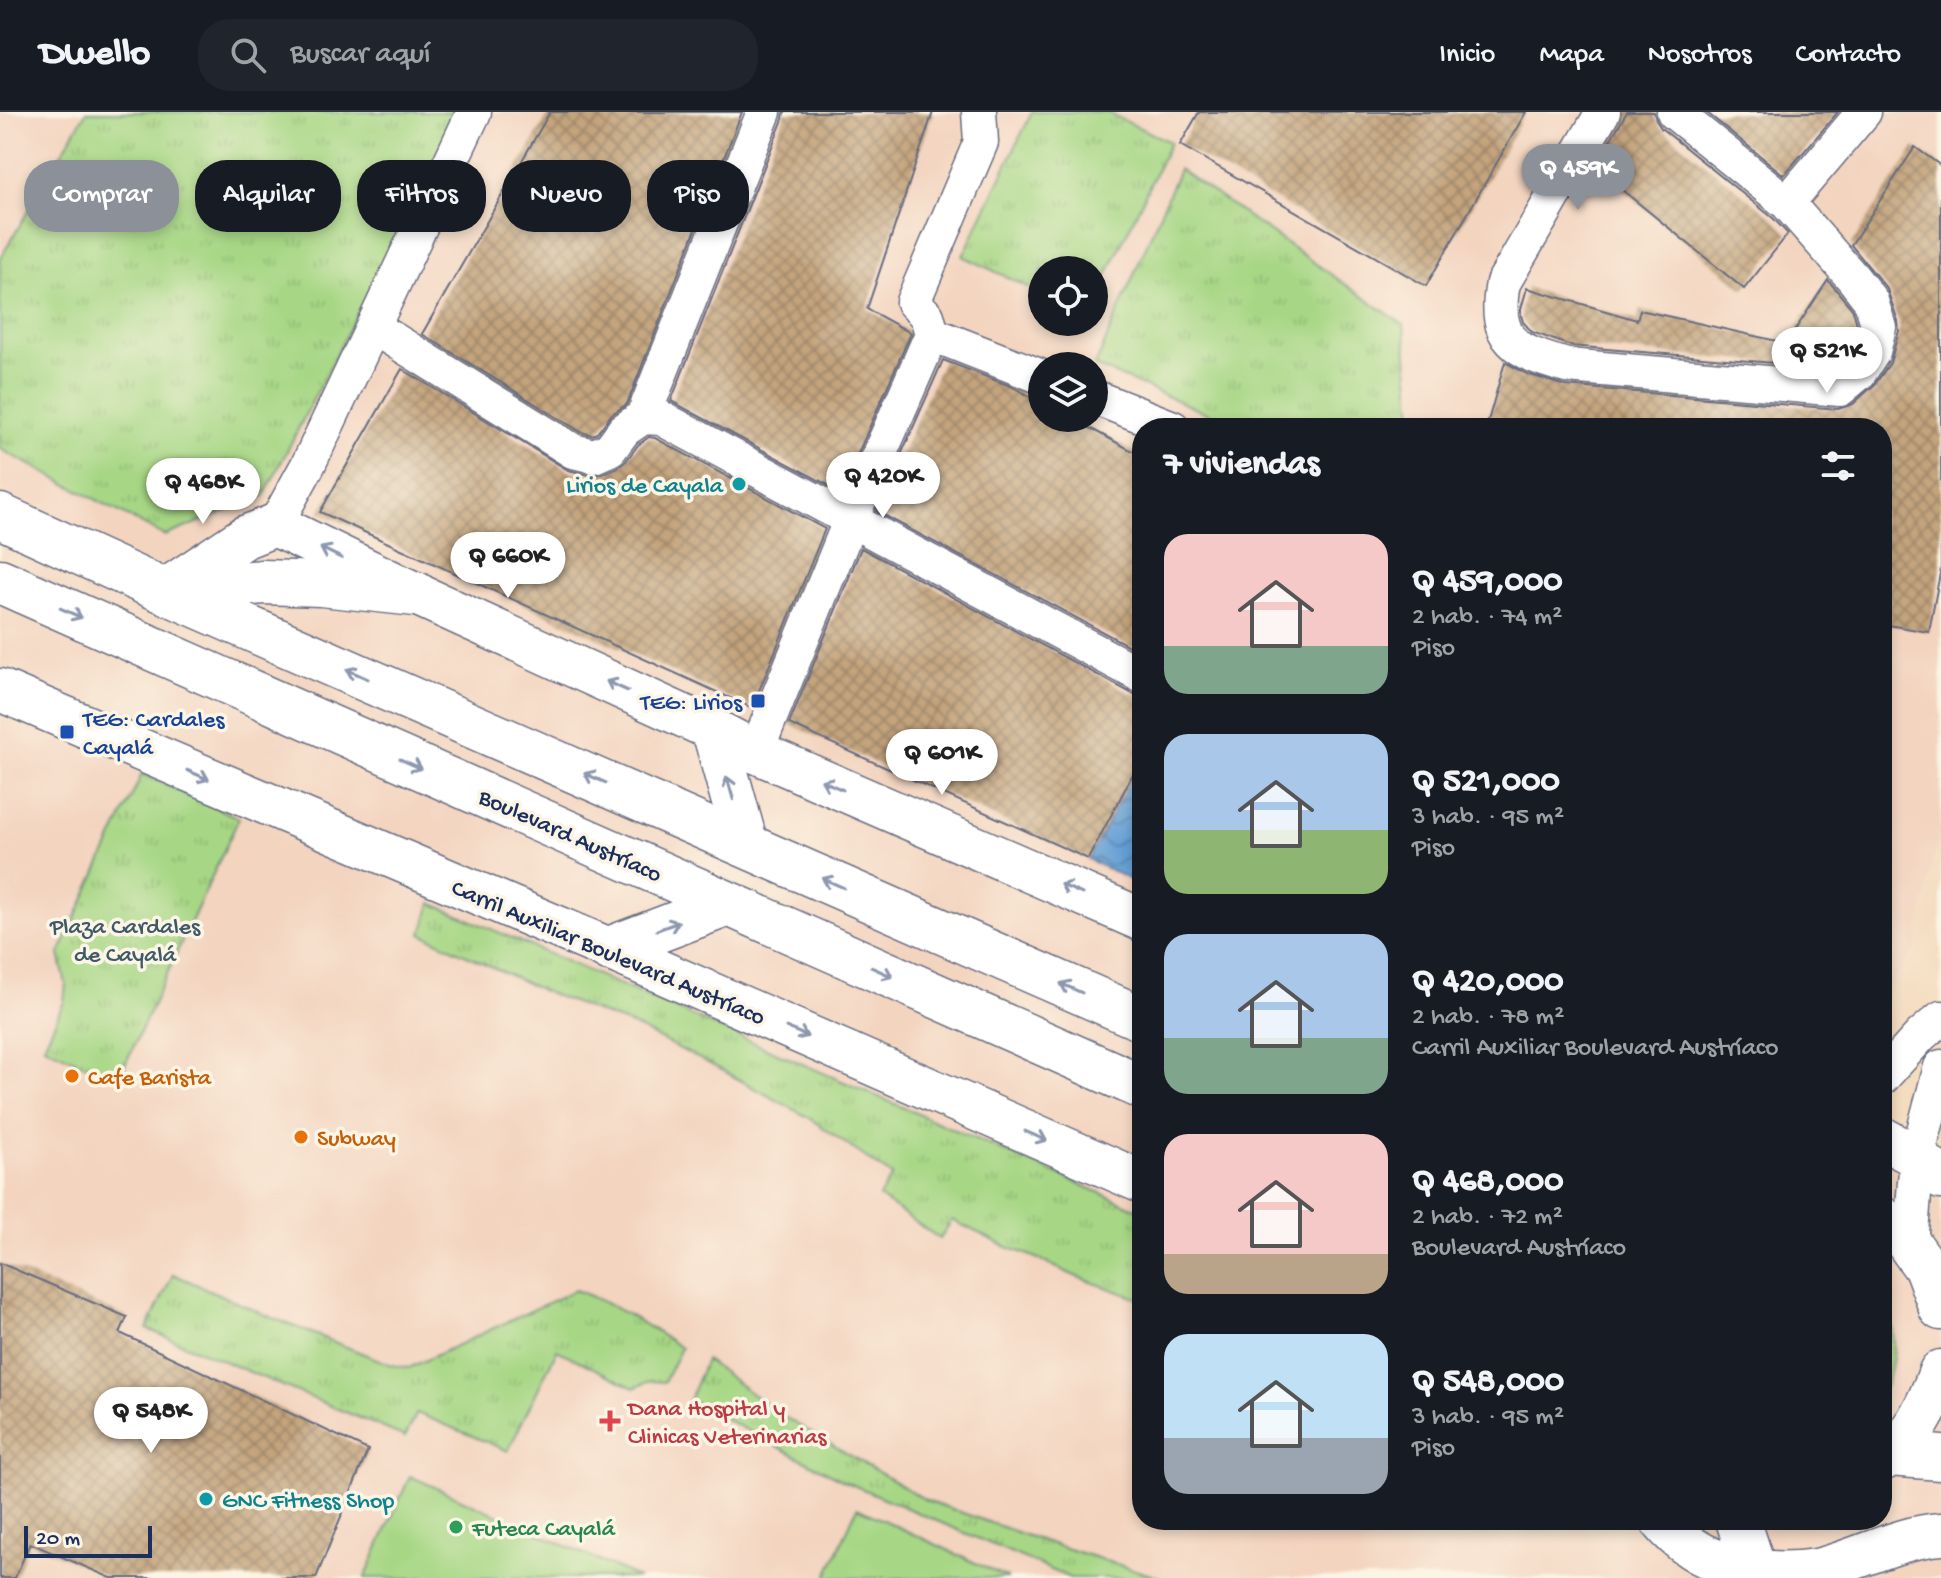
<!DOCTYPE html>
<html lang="es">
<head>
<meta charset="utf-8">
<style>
  :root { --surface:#171b24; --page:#20242c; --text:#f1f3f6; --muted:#9ea1a6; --line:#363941; --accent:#8c9099 }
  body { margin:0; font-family:"Gochi Hand",sans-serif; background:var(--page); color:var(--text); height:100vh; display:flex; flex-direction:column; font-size:30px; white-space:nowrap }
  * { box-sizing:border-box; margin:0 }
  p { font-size:26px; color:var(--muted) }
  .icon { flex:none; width:44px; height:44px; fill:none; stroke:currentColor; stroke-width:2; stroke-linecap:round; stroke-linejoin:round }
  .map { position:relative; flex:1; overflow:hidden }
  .panel { position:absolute; left:1132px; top:306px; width:760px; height:1112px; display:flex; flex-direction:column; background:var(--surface); border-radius:32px; box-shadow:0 4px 12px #0003 }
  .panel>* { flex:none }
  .top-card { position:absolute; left:24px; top:48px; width:760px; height:72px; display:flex; gap:16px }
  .fabs { position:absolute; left:1028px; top:144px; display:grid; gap:16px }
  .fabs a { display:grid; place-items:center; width:80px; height:80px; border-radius:50%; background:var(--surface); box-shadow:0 4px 12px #0003; font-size:40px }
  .scale { position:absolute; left:24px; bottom:20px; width:128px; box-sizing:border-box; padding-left:8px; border:4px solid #1b2f5e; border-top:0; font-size:22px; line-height:28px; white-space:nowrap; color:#1b2f5e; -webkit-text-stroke:6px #fcf5e5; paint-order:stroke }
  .price { position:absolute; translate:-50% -68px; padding:0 18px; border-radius:28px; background:#fff; color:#222; font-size:26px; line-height:52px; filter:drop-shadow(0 2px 4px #0008) }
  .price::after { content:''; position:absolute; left:50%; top:48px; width:24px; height:18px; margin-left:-12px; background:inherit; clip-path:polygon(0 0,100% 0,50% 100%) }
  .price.current { background:var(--accent); color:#fff }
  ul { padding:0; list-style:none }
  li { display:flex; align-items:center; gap:24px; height:200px; padding:0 32px }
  li span { display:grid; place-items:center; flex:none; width:224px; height:160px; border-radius:24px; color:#555 }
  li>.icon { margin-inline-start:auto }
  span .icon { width:96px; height:96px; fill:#fffc; stroke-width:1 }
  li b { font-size:34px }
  h2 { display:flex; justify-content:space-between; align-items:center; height:96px; padding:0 32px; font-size:34px }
  .chip { padding:0 28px; border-radius:32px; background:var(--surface); box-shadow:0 4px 12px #0003; font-size:28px; line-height:72px }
  .chip.current { background:var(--accent); color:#fff }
  header { display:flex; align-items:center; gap:48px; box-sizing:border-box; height:112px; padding:0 40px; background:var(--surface); border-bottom:2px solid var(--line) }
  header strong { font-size:38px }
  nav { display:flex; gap:44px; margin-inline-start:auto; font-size:28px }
  .search { width:560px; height:72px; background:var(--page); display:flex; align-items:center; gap:20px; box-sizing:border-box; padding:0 28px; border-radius:32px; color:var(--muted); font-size:30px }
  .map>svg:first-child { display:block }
  .built { fill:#f3d4bf; fill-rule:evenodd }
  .grass { fill:url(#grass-tufts); stroke:#618372; stroke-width:2 }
  .pitch { fill:#a7d785; stroke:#618372; stroke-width:2 }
  .water { fill:url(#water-waves); stroke:#40679a; stroke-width:2 }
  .building { fill:url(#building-cross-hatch) }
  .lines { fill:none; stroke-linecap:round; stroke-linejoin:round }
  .minor-casing { stroke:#676c80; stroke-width:37 }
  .tertiary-casing { stroke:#676c80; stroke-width:45 }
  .primary-casing { stroke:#676c80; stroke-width:47 }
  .minor { stroke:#fff; stroke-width:34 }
  .tertiary { stroke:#fff; stroke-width:42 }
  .primary { stroke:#fff; stroke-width:44 }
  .oneway { stroke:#8d97ae }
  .culture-dot { fill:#0f9aa8; stroke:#fcf5e5; stroke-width:3 }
  .transit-dot { fill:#1a4fb4; stroke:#fcf5e5; stroke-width:3 }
  .food-dot { fill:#e8710a; stroke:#fcf5e5; stroke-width:3 }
  .health-dot { fill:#e0444e; stroke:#fcf5e5; stroke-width:3 }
  .leisure-dot { fill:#2e9e5b; stroke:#fcf5e5; stroke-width:3 }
  .labels { text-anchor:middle; stroke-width:7; stroke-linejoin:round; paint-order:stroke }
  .culture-label { font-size:24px; fill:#0d838f; stroke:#fcf5e5; text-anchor:end }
  .transit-label { font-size:24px; fill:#164399; stroke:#fcf5e5; text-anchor:end }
  .street-label { font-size:24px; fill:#1b2f5e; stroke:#fcf5e5 }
  .park-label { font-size:24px; fill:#3e5968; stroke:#fcf5e5 }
  .food-label { font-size:24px; fill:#c56008; stroke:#fcf5e5; text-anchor:start }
  .health-label { font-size:24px; fill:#be3a42; stroke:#fcf5e5; text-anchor:start }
  .leisure-label { font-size:24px; fill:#27864d; stroke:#fcf5e5; text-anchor:start }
</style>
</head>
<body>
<header>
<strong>Dwello</strong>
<div class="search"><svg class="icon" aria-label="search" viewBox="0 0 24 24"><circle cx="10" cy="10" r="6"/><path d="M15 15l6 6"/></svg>Buscar aquí</div>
<nav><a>Inicio</a><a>Mapa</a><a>Nosotros</a><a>Contacto</a></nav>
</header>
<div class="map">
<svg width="1941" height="1466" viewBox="0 0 1941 1466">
  <defs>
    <pattern id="grass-tufts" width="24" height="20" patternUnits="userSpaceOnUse" patternTransform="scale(2)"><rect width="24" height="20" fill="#a7d785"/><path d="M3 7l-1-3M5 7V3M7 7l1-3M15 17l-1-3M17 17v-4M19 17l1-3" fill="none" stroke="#8fb975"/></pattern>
    <pattern id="water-waves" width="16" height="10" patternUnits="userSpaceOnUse" patternTransform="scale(2)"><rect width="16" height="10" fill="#659fd5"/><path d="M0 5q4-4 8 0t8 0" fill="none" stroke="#5282b0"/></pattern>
    <pattern id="building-cross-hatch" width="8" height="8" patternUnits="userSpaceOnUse" patternTransform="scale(2)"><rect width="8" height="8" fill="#c4a47d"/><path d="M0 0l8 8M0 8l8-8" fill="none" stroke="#9e866a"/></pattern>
  </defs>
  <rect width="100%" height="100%" fill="#fcf5e5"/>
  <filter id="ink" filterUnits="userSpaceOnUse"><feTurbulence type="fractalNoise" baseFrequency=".0125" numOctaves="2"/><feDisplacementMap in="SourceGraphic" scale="16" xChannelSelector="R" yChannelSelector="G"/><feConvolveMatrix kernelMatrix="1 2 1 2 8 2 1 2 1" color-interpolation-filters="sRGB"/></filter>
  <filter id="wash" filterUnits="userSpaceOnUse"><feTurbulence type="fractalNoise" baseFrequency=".006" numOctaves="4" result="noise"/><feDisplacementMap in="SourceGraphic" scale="32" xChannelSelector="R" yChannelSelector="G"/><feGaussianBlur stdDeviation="1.8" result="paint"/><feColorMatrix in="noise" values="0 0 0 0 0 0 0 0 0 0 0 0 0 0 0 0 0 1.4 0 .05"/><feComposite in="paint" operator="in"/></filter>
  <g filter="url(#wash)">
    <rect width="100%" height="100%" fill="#f4dcbf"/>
    <path class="built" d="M 0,0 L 1941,0 L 1941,712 L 1916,835 L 1882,887 L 1882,316 L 1142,316 L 1142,1408 L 1882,1408 L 1882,1022 L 1941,1050 L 1941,1466 L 0,1466 ZM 1042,158 L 1094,158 L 1094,210 L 1042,210 ZM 1042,254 L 1094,254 L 1094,306 L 1042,306 Z"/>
    <path class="grass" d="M 86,0 L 460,0 L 264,384 L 165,424 L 0,337 L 0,147 Z
      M 1032,0 L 1106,0 L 1170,30 L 1094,190 L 1094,158 L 1042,158 L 1042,182 L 963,144 Z
      M 1179,57 L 1404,213 L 1414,316 L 1242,316 L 1095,254 Z
      M 142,662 L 239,706 L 118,968 L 44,934 L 64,890 L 66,872 L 59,842 Z
      M 431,791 L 1142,1099 L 1142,1188 L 1075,1164 L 1034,1145 L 1007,1135 L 952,1108 L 940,1127 L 879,1085 L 892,1064 L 808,1005 L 716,955 L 634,914 L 543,879 L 422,822 Z
      M 173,1162 L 263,1202 L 392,1253 L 409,1256 L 575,1178 C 612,1191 648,1214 681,1236 L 664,1270 L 650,1269 L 634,1276 L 557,1238 L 508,1339 L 417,1301 L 405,1325 L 147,1217 Z
      M 1882,1185 C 1899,1219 1897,1248 1882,1282 Z
      M 706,1248 L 778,1301 L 926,1388 L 1033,1426 L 1161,1466 L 1070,1466 L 846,1370 L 689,1288 Z"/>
    <path class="pitch" d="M 410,1364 L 638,1466 L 365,1466 Z
      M 857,1396 L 1008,1466 L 826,1466 Z"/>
    <path class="water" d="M 1142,645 L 1142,774 L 1088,747 Z"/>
    <g id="blocks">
      <path class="building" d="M 550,0 L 742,0 L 627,292 L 612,302 L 597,321 L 592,323 L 581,320 L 422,222 Z
        M 784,0 L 933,0 L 867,197 L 911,221 L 841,380 L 671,289 L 783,7 Z
        M 1199,0 L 1526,0 L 1426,174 L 1180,33 Z
        M 1627,0 L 1654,0 L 1656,8 L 1661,16 L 1773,106 L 1788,122 L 1744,177 L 1594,55 Z
        M 1706,0 L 1838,0 L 1784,63 Z
        M 1915,35 L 1941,54 L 1941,456 L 1929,520 L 1882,512 L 1882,316 L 1486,316 L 1505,250 L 1527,262 L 1565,274 L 1838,297 L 1853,292 L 1875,272 L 1890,251 L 1899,219 L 1898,209 L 1887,177 L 1851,133 Z
        M 1828,168 L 1853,198 L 1858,216 L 1854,232 L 1844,248 L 1833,256 L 1571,234 L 1532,220 L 1523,210 L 1521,203 L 1521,197 L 1527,176 L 1637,208 L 1640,198 L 1821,239 L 1795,218 Z
        M 943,248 L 1013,275 L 1042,291 L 1042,306 L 1071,306 L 1142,344 L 1142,541 L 876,399 Z
        M 402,257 L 568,358 L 589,363 L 602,362 L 619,355 L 626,349 L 638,333 L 649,325 L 655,326 L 825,417 L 752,596 L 320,400 Z
        M 861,436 L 1133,582 L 1142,584 L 1142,645 L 1088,747 L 789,612 Z
        M 0,1151 L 127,1205 L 120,1221 L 368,1338 L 316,1466 L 111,1466 L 30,1431 L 15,1466 L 0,1466 Z"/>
    </g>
  </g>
  <g filter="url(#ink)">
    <use href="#blocks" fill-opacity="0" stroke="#676c80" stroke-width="2"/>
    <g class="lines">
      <defs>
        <path id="minor" d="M 1603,0 L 1503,171 C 1492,229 1516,240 1567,254 L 1840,277 L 1859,261 L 1873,240 L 1879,215 L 1871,189 L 1853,166 L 1787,91 L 1674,0
          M 1787,91 L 1864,0
          M 373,215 L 573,339 L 594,344 L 610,337 L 624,318 L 643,305 L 661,306 L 1142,564
          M 932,222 L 1042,265
          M 1094,285 L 1173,316
          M 643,305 L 764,0
          M 275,413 L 308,353 L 474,0
          M 756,640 L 851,407 L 932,222 L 927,204 L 913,190 L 981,30 L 979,0
          M 1882,966 L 1921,923 L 1941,906
          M 1910,1133 L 1917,1045 L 1941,955"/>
        <path id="tertiary" d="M 164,479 L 245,425 L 275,413 L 416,482 L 714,618 L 756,640 L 1142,808
          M 0,578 L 609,837 L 1142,1070
          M 1882,1026 L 1917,1045 L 1941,1066
          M 1661,1408 C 1699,1455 1758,1466 1817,1458 C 1859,1448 1897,1425 1941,1422"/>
        <path id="primary" d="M 0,404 L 164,479 L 1142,907
          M 0,469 L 1142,975
          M 171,478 L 263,470 L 321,472 L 416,482
          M 714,618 L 746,733
          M 609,837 L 728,792
          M 1882,1107 L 1906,1128 L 1927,1157 L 1941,1196
          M 1889,1342 L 1941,1346
          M 1882,1347 C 1913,1328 1929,1293 1941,1260
          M 1738,1408 L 1756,1463"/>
      </defs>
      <use href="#minor" class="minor-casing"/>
      <use href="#tertiary" class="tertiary-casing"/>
      <use href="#primary" class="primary-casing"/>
      <use href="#minor" class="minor"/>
      <use href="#tertiary" class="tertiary"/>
      <use href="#primary" class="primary"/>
    </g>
    <defs><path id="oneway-shaft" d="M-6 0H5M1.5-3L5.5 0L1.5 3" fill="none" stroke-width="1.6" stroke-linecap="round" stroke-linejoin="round" transform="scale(2)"/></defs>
    <g class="oneway">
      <use href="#oneway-shaft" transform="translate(331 441) rotate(-154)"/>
      <use href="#oneway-shaft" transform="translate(71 501) rotate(24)"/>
      <use href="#oneway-shaft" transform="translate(357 562) rotate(-156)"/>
      <use href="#oneway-shaft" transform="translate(617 574) rotate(-155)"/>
      <use href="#oneway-shaft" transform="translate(411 652) rotate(24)"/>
      <use href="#oneway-shaft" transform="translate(198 663) rotate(23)"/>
      <use href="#oneway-shaft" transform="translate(595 666) rotate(-156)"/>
      <use href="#oneway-shaft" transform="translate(832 673) rotate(-156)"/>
      <use href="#oneway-shaft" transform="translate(730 676) rotate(-106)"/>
      <use href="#oneway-shaft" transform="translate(833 771) rotate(-156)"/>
      <use href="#oneway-shaft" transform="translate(1071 777) rotate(-156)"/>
      <use href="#oneway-shaft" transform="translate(668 814) rotate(-21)"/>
      <use href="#oneway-shaft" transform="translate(882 860) rotate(24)"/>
      <use href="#oneway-shaft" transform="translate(1071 876) rotate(-156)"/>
      <use href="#oneway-shaft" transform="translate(797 920) rotate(24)"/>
      <use href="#oneway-shaft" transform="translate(1036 1024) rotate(24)"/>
    </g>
  </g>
  <g class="culture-dot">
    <circle cx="739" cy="372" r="8"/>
    <circle cx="206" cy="1387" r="8"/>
  </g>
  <g class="transit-dot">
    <rect x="750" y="581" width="16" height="16" rx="4"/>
    <rect x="59" y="612" width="16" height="16" rx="4"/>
  </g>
  <g class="food-dot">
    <circle cx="72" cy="964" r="8"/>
    <circle cx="301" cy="1025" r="8"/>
  </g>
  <path class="health-dot" d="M606 1297h8v8h8v8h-8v8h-8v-8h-8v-8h8z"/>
  <circle class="leisure-dot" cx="456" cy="1415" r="8"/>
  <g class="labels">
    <g class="culture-label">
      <text x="723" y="380">Lirios de Cayala</text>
      <text x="222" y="1395" text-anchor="start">GNC Fitness Shop</text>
    </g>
    <g class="transit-label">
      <text x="742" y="597">TEG: Lirios</text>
      <text x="83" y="614" text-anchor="start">TEG: Cardales<tspan x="83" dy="28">Cayalá</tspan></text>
    </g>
    <g class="street-label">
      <text transform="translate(571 722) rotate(24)" y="8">Boulevard Austríaco</text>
      <text transform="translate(609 839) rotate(23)" y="8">Carril Auxiliar Boulevard Austríaco</text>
    </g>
    <g class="park-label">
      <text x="125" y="821">Plaza Cardales<tspan x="125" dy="28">de Cayalá</tspan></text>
    </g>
    <g class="food-label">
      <text x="88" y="972">Cafe Barista</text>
      <text x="317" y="1033">Subway</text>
    </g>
    <g class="health-label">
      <text x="628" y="1303">Dana Hospital y<tspan x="628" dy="28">Clinicas Veterinarias</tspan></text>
    </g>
    <g class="leisure-label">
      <text x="472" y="1423">Futeca Cayalá</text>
    </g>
  </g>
</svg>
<div class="fabs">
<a><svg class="icon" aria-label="locate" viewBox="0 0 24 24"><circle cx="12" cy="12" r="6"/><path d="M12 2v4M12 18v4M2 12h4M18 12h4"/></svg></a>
<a><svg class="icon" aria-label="layers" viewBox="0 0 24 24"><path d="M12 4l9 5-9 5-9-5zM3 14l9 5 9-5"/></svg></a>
</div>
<div class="scale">20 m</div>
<b class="price current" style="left:1578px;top:100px">Q 459K</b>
<b class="price" style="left:1827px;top:283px">Q 521K</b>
<b class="price" style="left:883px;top:408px">Q 420K</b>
<b class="price" style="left:203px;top:414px">Q 468K</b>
<b class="price" style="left:508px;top:488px">Q 660K</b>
<b class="price" style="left:942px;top:685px">Q 601K</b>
<b class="price" style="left:151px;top:1343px">Q 548K</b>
<div class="top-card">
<a class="chip current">Comprar</a>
<a class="chip">Alquilar</a>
<a class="chip">Filtros</a>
<a class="chip">Nuevo</a>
<a class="chip">Piso</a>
</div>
<section class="panel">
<h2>7 viviendas<svg class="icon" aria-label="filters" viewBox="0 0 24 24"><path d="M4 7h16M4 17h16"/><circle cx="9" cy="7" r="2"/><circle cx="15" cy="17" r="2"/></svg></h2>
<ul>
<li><span style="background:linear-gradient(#f6c9c9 70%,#7fa58c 0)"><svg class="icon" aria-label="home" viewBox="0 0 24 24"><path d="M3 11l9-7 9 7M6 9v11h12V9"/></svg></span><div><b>Q 459,000</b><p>2 hab. · 74 m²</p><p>Piso</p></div></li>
<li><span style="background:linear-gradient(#a9c7e8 60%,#8fb573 0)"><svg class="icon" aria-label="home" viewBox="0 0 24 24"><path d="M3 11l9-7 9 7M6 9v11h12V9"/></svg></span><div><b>Q 521,000</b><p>3 hab. · 95 m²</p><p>Piso</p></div></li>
<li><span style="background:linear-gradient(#a9c7e8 65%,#7fa58c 0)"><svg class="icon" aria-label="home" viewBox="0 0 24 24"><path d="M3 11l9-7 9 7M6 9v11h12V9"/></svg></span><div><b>Q 420,000</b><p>2 hab. · 78 m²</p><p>Carril Auxiliar Boulevard Austríaco</p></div></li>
<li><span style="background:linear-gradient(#f6c9c9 75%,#b9a48a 0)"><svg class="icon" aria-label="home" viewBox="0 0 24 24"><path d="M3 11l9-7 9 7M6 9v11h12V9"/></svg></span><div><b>Q 468,000</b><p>2 hab. · 72 m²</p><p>Boulevard Austríaco</p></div></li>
<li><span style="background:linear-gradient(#bfe0f5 65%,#9aa5b1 0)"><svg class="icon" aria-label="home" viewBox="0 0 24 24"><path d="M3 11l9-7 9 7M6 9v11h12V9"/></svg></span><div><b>Q 548,000</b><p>3 hab. · 95 m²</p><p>Piso</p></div></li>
</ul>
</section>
</div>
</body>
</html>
